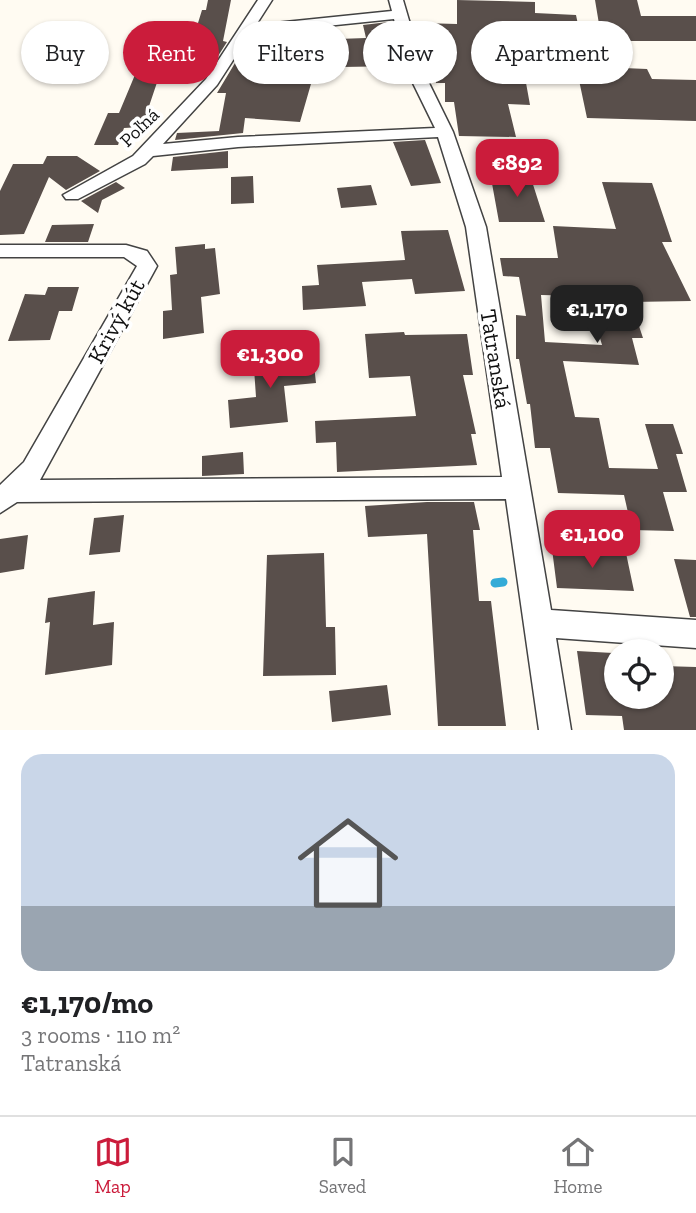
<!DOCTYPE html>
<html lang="en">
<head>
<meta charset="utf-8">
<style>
  :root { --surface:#fff; --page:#f6f6f6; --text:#202124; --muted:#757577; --line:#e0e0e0; --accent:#cb1c3b }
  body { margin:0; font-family:"Zilla Slab",serif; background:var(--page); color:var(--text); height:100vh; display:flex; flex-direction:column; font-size:26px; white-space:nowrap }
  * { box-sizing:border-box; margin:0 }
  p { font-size:23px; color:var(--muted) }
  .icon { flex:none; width:38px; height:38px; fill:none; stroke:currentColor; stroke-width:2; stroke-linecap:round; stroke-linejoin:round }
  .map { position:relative; height:730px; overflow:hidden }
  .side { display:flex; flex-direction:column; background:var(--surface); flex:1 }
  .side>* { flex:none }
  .guide { position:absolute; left:21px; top:21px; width:654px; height:63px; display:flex; gap:14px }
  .buttons { position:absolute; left:604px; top:639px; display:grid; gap:14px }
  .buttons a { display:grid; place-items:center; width:70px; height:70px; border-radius:50%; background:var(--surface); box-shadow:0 2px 5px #0004; font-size:35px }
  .price { position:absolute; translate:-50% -60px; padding:0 16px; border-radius:14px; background:var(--accent); color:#fff; font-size:23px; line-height:46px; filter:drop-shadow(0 2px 4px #0008) }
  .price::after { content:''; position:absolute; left:50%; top:42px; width:21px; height:16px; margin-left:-10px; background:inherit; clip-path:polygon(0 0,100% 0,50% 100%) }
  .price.current { background:#222; color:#fff }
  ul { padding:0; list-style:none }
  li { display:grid; align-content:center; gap:14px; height:371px; padding:0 21px }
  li+li { border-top:2px solid var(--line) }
  li span { display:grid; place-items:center; height:217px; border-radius:21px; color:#555 }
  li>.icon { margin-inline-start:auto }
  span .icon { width:126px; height:126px; fill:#fffc; stroke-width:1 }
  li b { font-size:30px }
  .chip { padding:0 24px; border-radius:32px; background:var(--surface); box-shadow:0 2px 5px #0004; font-size:24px; line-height:63px }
  .chip.current { background:var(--accent); color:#fff }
  .dock { display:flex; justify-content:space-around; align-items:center; height:98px; border-top:2px solid var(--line); background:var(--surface); font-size:19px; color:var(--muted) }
  .dock a { display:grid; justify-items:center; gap:4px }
  .dock .current { color:var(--accent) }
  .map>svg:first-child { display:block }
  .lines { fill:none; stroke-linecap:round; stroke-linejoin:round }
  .stream { stroke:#34abd7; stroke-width:9 }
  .building { fill:#594f4b; fill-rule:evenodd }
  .minor-casing { stroke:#434343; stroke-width:3 }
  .minor { fill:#fff; fill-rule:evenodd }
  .labels { text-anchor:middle; stroke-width:7; stroke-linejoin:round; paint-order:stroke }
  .far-street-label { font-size:19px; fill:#101010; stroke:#fff }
  .street-label { font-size:23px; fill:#101010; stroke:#fff }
</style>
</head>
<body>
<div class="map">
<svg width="696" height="730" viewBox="0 0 696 730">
  <rect width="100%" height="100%" fill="#fffbf2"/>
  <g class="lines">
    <path class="stream" d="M 495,583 L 503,582"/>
  </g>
  <path class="building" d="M 208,0 L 231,0 L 223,41 L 227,42 L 209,70 L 183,70 L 187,40 L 195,23 L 198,23 L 202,10 L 206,10 Z
    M 457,0 L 535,2 L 535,13 L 576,15 L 581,39 L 523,36 L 525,44 L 519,44 L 530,105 L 508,104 L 516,137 L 459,136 L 454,102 L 445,102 L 445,83 L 436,83 L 434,64 L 425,64 L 422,23 L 457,24 Z
    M 595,0 L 637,0 L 641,16 L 696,16 L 696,41 L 619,41 L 611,24 L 599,24 Z
    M 388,22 L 401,66 L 342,67 L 338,39 L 366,38 L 363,25 Z
    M 149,34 L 173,35 L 142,127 L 124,128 L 118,145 L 94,145 L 108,113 L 119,113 L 137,70 L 128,69 Z
    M 247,43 L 285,45 L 276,68 L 315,70 L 300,122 L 245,118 L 243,133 L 175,140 L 177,133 L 219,131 L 226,93 L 217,93 Z
    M 576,66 L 647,69 L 652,79 L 696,80 L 696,121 L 587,118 Z
    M 425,140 L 441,183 L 411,186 L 393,142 Z
    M 228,151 L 228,168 L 171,171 L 173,157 Z
    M 47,156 L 77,156 L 100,171 L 66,190 L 49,177 L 24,234 L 0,235 L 0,191 L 13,164 L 43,164 Z
    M 526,172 L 529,172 L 545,222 L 499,222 L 491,178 L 506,178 L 505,173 Z
    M 253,176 L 254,203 L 231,204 L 231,177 Z
    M 116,182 L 125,188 L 102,200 L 98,213 L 81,201 Z
    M 602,182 L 652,183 L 672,242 L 662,242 L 691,301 L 631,302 L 643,338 L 632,338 L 639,365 L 563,361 L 575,417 L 599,418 L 609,468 L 658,469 L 645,424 L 673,424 L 683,454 L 676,454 L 687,492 L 663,492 L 674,531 L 632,530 L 624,495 L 558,493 L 550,448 L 535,448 L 530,404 L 527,404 L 519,359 L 516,359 L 516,315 L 526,316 L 519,277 L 503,276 L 500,258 L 558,258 L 553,226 L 616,229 ZM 541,295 L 588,296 L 602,345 L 545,342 Z
    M 371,185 L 377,205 L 341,208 L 337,188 Z
    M 94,224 L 88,242 L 45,242 L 52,225 Z
    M 448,230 L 465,291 L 415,294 L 412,279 L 362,282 L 366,306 L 303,310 L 302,286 L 319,285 L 317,265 L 405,260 L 401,231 Z
    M 205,244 L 205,249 L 215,248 L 220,294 L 201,297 L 204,333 L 163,339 L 163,311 L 172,310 L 170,275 L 177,274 L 175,247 Z
    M 48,287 L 79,287 L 72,311 L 59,311 L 50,340 L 8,341 L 25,294 L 45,295 Z
    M 404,332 L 405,335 L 467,334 L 473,375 L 463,375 L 476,434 L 471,434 L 477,465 L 337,472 L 336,442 L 316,443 L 315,421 L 416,416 L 410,376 L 369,378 L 365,334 Z
    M 296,350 L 297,366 L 314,365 L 316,383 L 284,386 L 288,422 L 230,428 L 228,400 L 256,397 L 253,354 Z
    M 243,452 L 244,474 L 202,476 L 202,456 Z
    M 427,502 L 474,502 L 480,530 L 473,530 L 479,601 L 491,601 L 506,726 L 438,726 L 427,534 L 368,537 L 365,506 Z
    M 124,515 L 120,552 L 89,555 L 94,518 Z
    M 28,535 L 24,569 L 0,573 L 0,539 Z
    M 552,549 L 626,553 L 634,591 L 557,588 Z
    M 324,553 L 326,627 L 335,627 L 336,675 L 263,676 L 267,555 Z
    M 674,559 L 696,560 L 696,617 L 690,617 Z
    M 95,591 L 93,625 L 114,622 L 112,665 L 45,675 L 50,622 L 45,623 L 48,598 Z
    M 577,651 L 613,653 L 616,696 L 662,696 L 662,666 L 696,667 L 696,730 L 624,730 L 622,716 L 586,715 Z
    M 387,685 L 391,715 L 332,722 L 329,691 Z"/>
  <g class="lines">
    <defs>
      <path id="minor" d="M 258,0 L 272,0 L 256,25 L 392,11 L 389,0 L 403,0 L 425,75 L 453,132 L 486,227 L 551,610 L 696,620 L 696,648 L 556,638 L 571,730 L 539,730 L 506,499 L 17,502 L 0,513 L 0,485 L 24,462 L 137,266 L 124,257 L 0,257 L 0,245 L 126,245 L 147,251 L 157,266 L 40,480 L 502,477 L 466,227 L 438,137 L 238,147 L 153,156 L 145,164 L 78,199 L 66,199 L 63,195 L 133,156 L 206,79 ZM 394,19 L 409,75 L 435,128 L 238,137 L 163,144 L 217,85 L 250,34 Z"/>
    </defs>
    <use href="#minor" class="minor-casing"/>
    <use href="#minor" class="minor"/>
  </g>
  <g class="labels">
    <g class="far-street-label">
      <text transform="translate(139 127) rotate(-44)" y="7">Poľná</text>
    </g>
    <g class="street-label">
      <text transform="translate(116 321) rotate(-61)" y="8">Krivý kút</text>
      <text transform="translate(496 359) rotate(81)" y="8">Tatranská</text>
    </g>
  </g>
</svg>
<div class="buttons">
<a><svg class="icon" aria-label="locate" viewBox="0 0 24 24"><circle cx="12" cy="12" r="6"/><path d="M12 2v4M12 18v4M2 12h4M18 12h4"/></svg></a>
</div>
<b class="price" style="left:517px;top:199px">€892</b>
<b class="price current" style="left:597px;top:345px">€1,170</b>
<b class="price" style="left:270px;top:390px">€1,300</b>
<b class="price" style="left:592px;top:570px">€1,100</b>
<div class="guide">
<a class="chip">Buy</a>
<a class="chip current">Rent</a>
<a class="chip">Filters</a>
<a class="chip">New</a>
<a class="chip">Apartment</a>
</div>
</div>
<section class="side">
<ul>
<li><span style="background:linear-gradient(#c9d6e8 70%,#9aa5b1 0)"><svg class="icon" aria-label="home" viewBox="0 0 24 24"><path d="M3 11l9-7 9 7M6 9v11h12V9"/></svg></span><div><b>€1,170/mo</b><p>3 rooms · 110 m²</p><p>Tatranská</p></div></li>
</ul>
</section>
<nav class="dock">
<a class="current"><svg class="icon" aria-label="map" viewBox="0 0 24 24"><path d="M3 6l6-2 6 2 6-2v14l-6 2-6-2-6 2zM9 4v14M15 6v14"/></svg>Map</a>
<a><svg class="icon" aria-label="saved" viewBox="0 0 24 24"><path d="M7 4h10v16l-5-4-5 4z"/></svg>Saved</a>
<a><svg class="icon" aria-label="home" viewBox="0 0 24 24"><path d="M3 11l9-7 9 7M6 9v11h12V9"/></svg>Home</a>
</nav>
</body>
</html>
